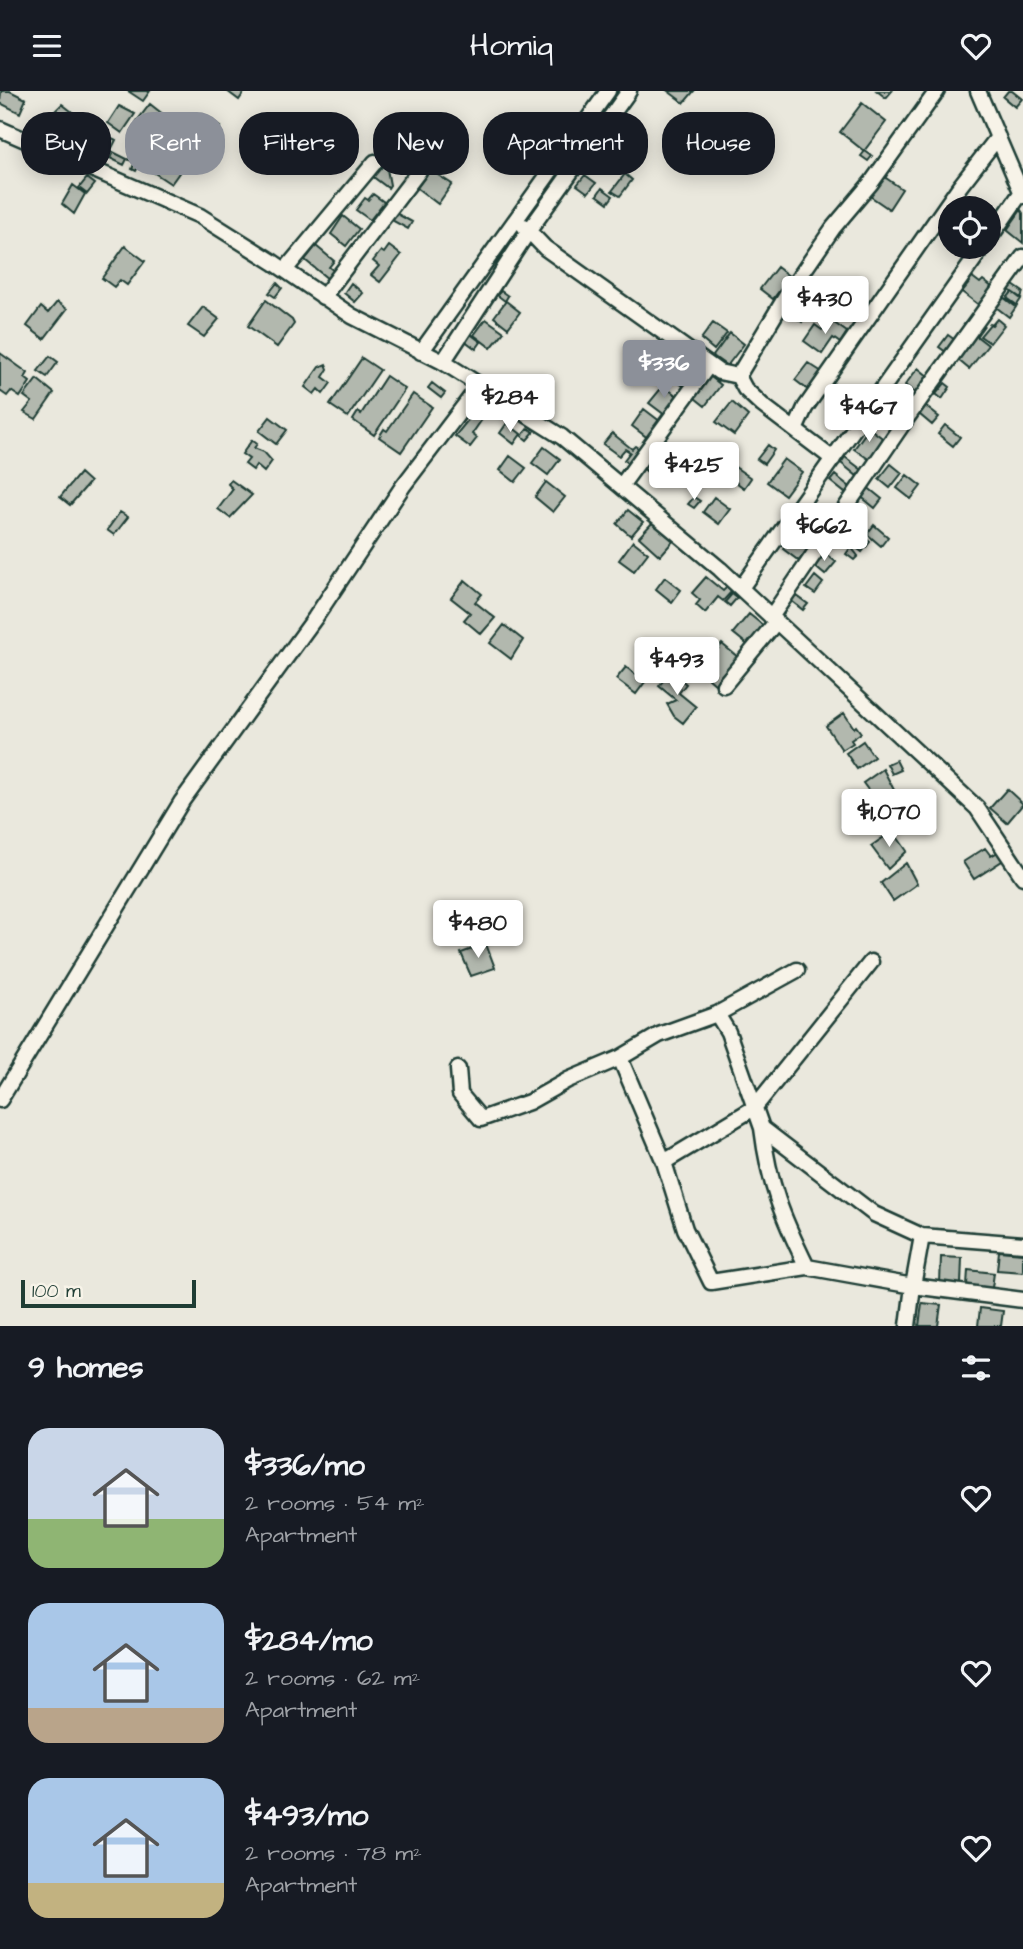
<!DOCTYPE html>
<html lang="en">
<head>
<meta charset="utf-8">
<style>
  :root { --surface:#171b24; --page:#242831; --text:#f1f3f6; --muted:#9ea1a6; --accent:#8c9099 }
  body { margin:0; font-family:"Architects Daughter",sans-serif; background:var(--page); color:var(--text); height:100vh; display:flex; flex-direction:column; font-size:26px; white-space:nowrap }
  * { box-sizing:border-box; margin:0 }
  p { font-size:23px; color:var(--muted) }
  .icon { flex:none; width:38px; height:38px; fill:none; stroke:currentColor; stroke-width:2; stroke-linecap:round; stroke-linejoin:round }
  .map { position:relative; height:1235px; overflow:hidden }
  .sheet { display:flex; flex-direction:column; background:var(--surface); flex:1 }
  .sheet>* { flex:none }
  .banner { position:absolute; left:21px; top:21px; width:982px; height:63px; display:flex; gap:14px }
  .controls { position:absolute; left:938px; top:105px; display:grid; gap:14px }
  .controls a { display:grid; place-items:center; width:63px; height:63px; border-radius:50%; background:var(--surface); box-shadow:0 4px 18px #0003; font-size:35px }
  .scale { position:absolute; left:21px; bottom:18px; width:175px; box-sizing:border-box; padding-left:7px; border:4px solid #1f3d34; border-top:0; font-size:19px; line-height:24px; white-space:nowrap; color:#1f3d34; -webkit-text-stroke:5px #f7f3e8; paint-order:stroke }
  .price { position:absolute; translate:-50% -60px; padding:0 16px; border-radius:7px; background:#fff; color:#222; font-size:23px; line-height:46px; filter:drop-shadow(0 2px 4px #0008) }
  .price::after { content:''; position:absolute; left:50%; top:42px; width:21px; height:16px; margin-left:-10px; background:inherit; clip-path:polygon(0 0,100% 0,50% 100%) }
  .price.selected { background:var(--accent); color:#fff }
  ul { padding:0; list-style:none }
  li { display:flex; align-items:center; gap:21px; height:175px; padding:0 28px }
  li span { display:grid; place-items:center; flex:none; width:196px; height:140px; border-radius:21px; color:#555 }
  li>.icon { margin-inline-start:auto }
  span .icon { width:84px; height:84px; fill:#fffc; stroke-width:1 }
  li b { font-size:30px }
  h2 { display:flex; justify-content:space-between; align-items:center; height:84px; padding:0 28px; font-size:30px }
  .pill { padding:0 24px; border-radius:28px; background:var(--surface); box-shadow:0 4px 18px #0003; font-size:24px; line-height:63px }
  .pill.selected { background:var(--accent); color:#fff }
  header { display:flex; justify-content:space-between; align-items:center; height:91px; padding:0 28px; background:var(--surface); font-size:32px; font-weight:600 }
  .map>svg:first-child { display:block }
  .building { fill:#b2b8ae; stroke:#1f3d34; stroke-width:2 }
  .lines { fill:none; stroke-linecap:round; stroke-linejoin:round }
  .minor-casing { stroke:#1f3d34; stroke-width:19 }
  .minor { stroke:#f7f3e8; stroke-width:14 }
</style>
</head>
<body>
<header><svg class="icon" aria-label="menu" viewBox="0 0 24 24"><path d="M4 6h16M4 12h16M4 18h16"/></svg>Homiq<svg class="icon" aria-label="heart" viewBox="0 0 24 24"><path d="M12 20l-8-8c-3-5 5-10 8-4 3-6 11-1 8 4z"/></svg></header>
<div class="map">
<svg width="1023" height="1235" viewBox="0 0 1023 1235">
  <rect width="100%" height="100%" fill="#eae8dd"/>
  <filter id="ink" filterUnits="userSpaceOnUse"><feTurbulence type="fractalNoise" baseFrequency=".0143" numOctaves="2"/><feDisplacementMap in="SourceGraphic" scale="14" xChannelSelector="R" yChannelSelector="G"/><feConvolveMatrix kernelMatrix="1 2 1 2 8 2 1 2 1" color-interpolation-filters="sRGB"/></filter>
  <g filter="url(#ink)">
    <path class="building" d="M 1,0 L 10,0 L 26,8 L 20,22 L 0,12 Z
      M 128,0 L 150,0 L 143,10 Z
      M 227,0 L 245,0 L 239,9 Z
      M 668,0 L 694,0 L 684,12 Z
      M 877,0 L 892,0 L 886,7 Z
      M 1008,0 L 1012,0 L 1022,8 L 1015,16 L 1003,6 Z
      M 862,12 L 886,31 L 864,60 L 840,41 Z
      M 62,13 L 85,31 L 73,48 L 47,28 Z
      M 150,13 L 169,28 L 157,45 L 137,30 Z
      M 119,15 L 135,23 L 122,42 L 108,32 Z
      M 201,23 L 220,36 L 207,55 L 188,42 Z
      M 98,40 L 116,49 L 106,69 L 88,60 Z
      M 134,58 L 145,63 L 136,80 L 132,78 L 135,71 L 129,69 Z
      M 865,60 L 872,65 L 868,70 L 861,65 Z
      M 113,61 L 127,68 L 124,74 L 110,67 Z
      M 162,66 L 181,79 L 171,93 L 153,81 Z
      M 381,73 L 387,78 L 390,94 L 388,97 L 372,85 Z
      M 430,79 L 452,93 L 438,113 L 417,97 Z
      M 625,83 L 632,89 L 620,105 L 612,100 Z
      M 585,84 L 596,92 L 588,102 L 577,94 Z
      M 883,85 L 902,98 L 889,118 L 870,105 Z
      M 87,87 L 95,93 L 87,103 L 79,97 Z
      M 73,94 L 85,103 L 74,123 L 62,113 Z
      M 602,97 L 613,105 L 608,112 L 597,104 Z
      M 373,103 L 384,111 L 370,129 L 356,119 L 365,107 L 368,109 Z
      M 1021,119 L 1023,122 L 1023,152 L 1007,139 Z
      M 392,120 L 412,131 L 408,138 L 388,127 Z
      M 343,125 L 359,138 L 346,155 L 331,143 Z
      M 125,155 L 145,170 L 127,194 L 120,189 L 114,196 L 102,187 Z
      M 316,155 L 334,170 L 329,176 L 334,180 L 328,188 L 305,169 Z
      M 389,155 L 401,164 L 380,191 L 371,184 L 379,175 L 373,170 L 381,160 L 384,162 Z
      M 777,176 L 790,186 L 773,208 L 760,198 Z
      M 971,185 L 980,192 L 983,189 L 993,197 L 979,214 L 962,201 L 970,191 L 968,189 Z
      M 277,192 L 282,197 L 275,206 L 269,202 Z
      M 351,192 L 363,202 L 355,211 L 344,202 Z
      M 1013,194 L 1023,201 L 1021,207 L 1009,199 Z
      M 800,197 L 822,213 L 812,228 L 806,224 L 802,231 L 784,218 Z
      M 501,200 L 508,205 L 505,210 L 497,204 Z
      M 1012,201 L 1021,208 L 1017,214 L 1007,207 Z
      M 999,203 L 1016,216 L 1009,226 L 992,213 Z
      M 266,209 L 292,229 L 294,233 L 277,256 L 248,235 Z
      M 506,210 L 520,221 L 508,237 L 494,226 Z
      M 57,211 L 67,218 L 44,248 L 27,235 L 41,216 L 48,222 Z
      M 203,216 L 219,228 L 204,246 L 188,235 Z
      M 486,228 L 504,241 L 491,257 L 474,244 Z
      M 997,228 L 1004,234 L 990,252 L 980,245 L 990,233 L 992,234 Z
      M 830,229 L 847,241 L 840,252 L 833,247 L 822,263 L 804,250 L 815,234 L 822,239 Z
      M 713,232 L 727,242 L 714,259 L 701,248 Z
      M 469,242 L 481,251 L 476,258 L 464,249 Z
      M 730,242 L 744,253 L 727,275 L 713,265 Z
      M 948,244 L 955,249 L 946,261 L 939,256 Z
      M 975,244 L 988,254 L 969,278 L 957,268 Z
      M 0,262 L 28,282 L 25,287 L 30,291 L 20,306 L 11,300 L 7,305 L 0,300 Z
      M 50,265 L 58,271 L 47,286 L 38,280 Z
      M 362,267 L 380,279 L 348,326 L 330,314 Z
      M 687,271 L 698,280 L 686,297 L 674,288 Z
      M 808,272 L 822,281 L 808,299 L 795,289 Z
      M 326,273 L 328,278 L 323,286 L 331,292 L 323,303 L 318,298 L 314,303 L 305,296 L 319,276 Z
      M 918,277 L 929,286 L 916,303 L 905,294 Z
      M 706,282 L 721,294 L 705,315 L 690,303 Z
      M 386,285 L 405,298 L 374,344 L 353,329 L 358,321 L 361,323 Z
      M 37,288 L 54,302 L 36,328 L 24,321 L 32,311 L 24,305 Z
      M 432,292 L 445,302 L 441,307 L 428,297 Z
      M 945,292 L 950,296 L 942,308 L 936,303 Z
      M 663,295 L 679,306 L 665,324 L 649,312 Z
      M 840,296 L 856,306 L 841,327 L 826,316 Z
      M 413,303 L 432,316 L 401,361 L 379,346 L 384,338 L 387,340 Z
      M 732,311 L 748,325 L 734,344 L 716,331 Z
      M 484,313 L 489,318 L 472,343 L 477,347 L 470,356 L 455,345 L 480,314 L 482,315 Z
      M 925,315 L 939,326 L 932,334 L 919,323 Z
      M 644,318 L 661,331 L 649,348 L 632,335 Z
      M 270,326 L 287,339 L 276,353 L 259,340 Z
      M 507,332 L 521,343 L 514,353 L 500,342 Z
      M 945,334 L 960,346 L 953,355 L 938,343 Z
      M 528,337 L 534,341 L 527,349 L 522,345 Z
      M 869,337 L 885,349 L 870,369 L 854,358 Z
      M 612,342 L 632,358 L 635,355 L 641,359 L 630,373 L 624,369 L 630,361 L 625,358 L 619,365 L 603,353 Z
      M 252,349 L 257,353 L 254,357 L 264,361 L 272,370 L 264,381 L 256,374 L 253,379 L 245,373 L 249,368 L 242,363 Z
      M 768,354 L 774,359 L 764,373 L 757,368 Z
      M 544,356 L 560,368 L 548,384 L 532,372 Z
      M 652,358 L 669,371 L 656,388 L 639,374 Z
      M 510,365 L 526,377 L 515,391 L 500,379 Z
      M 845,366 L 862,379 L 857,385 L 841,372 Z
      M 784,368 L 802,381 L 785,404 L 767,391 Z
      M 891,373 L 902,382 L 890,397 L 879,388 Z
      M 732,374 L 751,387 L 744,397 L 725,383 Z
      M 80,382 L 90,391 L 70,414 L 60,406 Z
      M 835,384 L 850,396 L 845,402 L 830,390 Z
      M 907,384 L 921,395 L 911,408 L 897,397 Z
      M 231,389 L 252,404 L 230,427 L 218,418 L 233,398 L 228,393 Z
      M 546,391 L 565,406 L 553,421 L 535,406 Z
      M 866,395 L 882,408 L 875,417 L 859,404 Z
      M 694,406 L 700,410 L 694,417 L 688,413 Z
      M 714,406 L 730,418 L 719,433 L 703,421 Z
      M 628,419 L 643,431 L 631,445 L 617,433 Z
      M 120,421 L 128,426 L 114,444 L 107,439 Z
      M 654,430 L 674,449 L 660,465 L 639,446 Z
      M 856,431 L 862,436 L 858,441 L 852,436 Z
      M 874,434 L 888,446 L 881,455 L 867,443 Z
      M 793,444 L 809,456 L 799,470 L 783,458 Z
      M 861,444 L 870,451 L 862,461 L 853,454 Z
      M 633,450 L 648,462 L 634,480 L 619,469 Z
      M 851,456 L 858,465 L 854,469 L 846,463 Z
      M 823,461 L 836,471 L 825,484 L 813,474 Z
      M 815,485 L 823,492 L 815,503 L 806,497 Z
      M 665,486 L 681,499 L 672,511 L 656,498 Z
      M 706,486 L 723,500 L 727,496 L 732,500 L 723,510 L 718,506 L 705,522 L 696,514 L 700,509 L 692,502 Z
      M 465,489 L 482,503 L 475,511 L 495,527 L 481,543 L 464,529 L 470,522 L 451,507 Z
      M 793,502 L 808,513 L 803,519 L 789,508 Z
      M 732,503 L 737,507 L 730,515 L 725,511 Z
      M 749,523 L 765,536 L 749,555 L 733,542 Z
      M 504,534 L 523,549 L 511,568 L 490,552 Z
      M 722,553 L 739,567 L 716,594 L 700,580 Z
      M 626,576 L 645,591 L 636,603 L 616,588 Z
      M 671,580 L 686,593 L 679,602 L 696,616 L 683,632 L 674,625 L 667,613 L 676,609 L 659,595 Z
      M 844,622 L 854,637 L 856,635 L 861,642 L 851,649 L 853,652 L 842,659 L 826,635 Z
      M 863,650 L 874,666 L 857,678 L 846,662 Z
      M 896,669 L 901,679 L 892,683 L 887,673 Z
      M 883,678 L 894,699 L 877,711 L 863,692 Z
      M 1007,698 L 1023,713 L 1007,732 L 990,717 Z
      M 893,740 L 907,760 L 888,778 L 871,755 Z
      M 985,757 L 991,765 L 998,761 L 1005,768 L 974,788 L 963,771 Z
      M 906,772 L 917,793 L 893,810 L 881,792 Z
      M 486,853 L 495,877 L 471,885 L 461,862 Z
      M 999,1160 L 1023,1162 L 1023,1181 L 997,1179 Z
      M 941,1166 L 962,1167 L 961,1194 L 940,1193 Z
      M 968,1179 L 994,1182 L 992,1197 L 967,1194 Z
      M 922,1212 L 941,1214 L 938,1235 L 919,1235 Z
      M 980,1217 L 1003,1220 L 1001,1235 L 978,1235 Z"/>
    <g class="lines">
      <defs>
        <path id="minor" d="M 978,0 L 1023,105
          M 0,38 L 200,125 L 273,171 L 352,225 L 443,271 L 562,346 L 720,478 L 977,717 L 1023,786
          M 524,135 L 545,157 L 719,281 L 738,285
          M 989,148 L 1021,102
          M 285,179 L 375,71
          M 323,206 L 419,80
          M 421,261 L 608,0
          M 443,271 L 528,141 L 629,0
          M 796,337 L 805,317 L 960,95 L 998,46
          M 833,368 L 762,314 L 745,298 L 738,285 L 785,207 L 833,137 L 871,92 L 937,0
          M 621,395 L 709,274
          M 741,497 L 983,156
          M 771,526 L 904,331 L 1023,166
          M 724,594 L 776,531
          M 717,923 L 797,879
          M 620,967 L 659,944 L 717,923 L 728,941 L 762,1037 L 874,1123 L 922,1145
          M 458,978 L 460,1003 L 481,1028 L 529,1011 L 568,989 L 620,967 L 664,1071 L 685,1138 L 711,1191 L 807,1176 L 913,1195 L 1023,1209
          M 0,1009 L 182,710 L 315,527 L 403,395 L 480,294
          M 762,1037 C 769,1094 782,1125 807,1176
          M 664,1071 L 754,1017 L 871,871
          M 908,1235 L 913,1195 L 922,1145 L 1023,1153"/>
      </defs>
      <use href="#minor" class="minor-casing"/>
      <use href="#minor" class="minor"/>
    </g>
  </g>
</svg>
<div class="controls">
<a><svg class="icon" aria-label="locate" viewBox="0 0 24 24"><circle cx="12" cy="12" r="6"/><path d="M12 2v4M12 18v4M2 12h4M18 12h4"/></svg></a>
</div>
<div class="scale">100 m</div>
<b class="price" style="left:825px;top:245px">$430</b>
<b class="price selected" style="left:664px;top:309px">$336</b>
<b class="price" style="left:510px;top:343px">$284</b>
<b class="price" style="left:869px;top:353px">$467</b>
<b class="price" style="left:694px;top:411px">$425</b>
<b class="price" style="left:824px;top:472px">$662</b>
<b class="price" style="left:677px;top:606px">$493</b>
<b class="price" style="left:889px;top:758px">$1,070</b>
<b class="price" style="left:478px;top:869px">$480</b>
<div class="banner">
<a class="pill">Buy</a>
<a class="pill selected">Rent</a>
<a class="pill">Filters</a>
<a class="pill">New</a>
<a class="pill">Apartment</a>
<a class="pill">House</a>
</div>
</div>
<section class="sheet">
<h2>9 homes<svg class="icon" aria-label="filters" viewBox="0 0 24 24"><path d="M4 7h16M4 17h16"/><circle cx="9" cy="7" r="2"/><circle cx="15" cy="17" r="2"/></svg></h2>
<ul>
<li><span style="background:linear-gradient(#c9d6e8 65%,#8fb573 0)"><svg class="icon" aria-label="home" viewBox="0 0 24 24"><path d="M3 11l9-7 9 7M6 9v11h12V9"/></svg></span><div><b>$336/mo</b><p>2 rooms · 54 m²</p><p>Apartment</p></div><svg class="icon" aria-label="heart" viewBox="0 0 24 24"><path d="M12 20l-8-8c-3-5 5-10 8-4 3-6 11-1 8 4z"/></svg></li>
<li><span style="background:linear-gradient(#a9c7e8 75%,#b9a48a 0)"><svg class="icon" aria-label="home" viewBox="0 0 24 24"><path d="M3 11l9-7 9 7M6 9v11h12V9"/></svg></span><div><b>$284/mo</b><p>2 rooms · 62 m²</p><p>Apartment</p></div><svg class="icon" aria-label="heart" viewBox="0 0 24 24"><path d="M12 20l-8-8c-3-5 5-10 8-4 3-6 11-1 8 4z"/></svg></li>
<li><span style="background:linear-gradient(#a9c7e8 75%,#c2b280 0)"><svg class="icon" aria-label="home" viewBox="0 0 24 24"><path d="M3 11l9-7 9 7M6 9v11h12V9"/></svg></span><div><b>$493/mo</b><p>2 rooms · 78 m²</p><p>Apartment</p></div><svg class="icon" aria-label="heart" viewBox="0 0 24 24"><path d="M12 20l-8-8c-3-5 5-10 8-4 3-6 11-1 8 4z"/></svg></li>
</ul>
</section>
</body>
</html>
